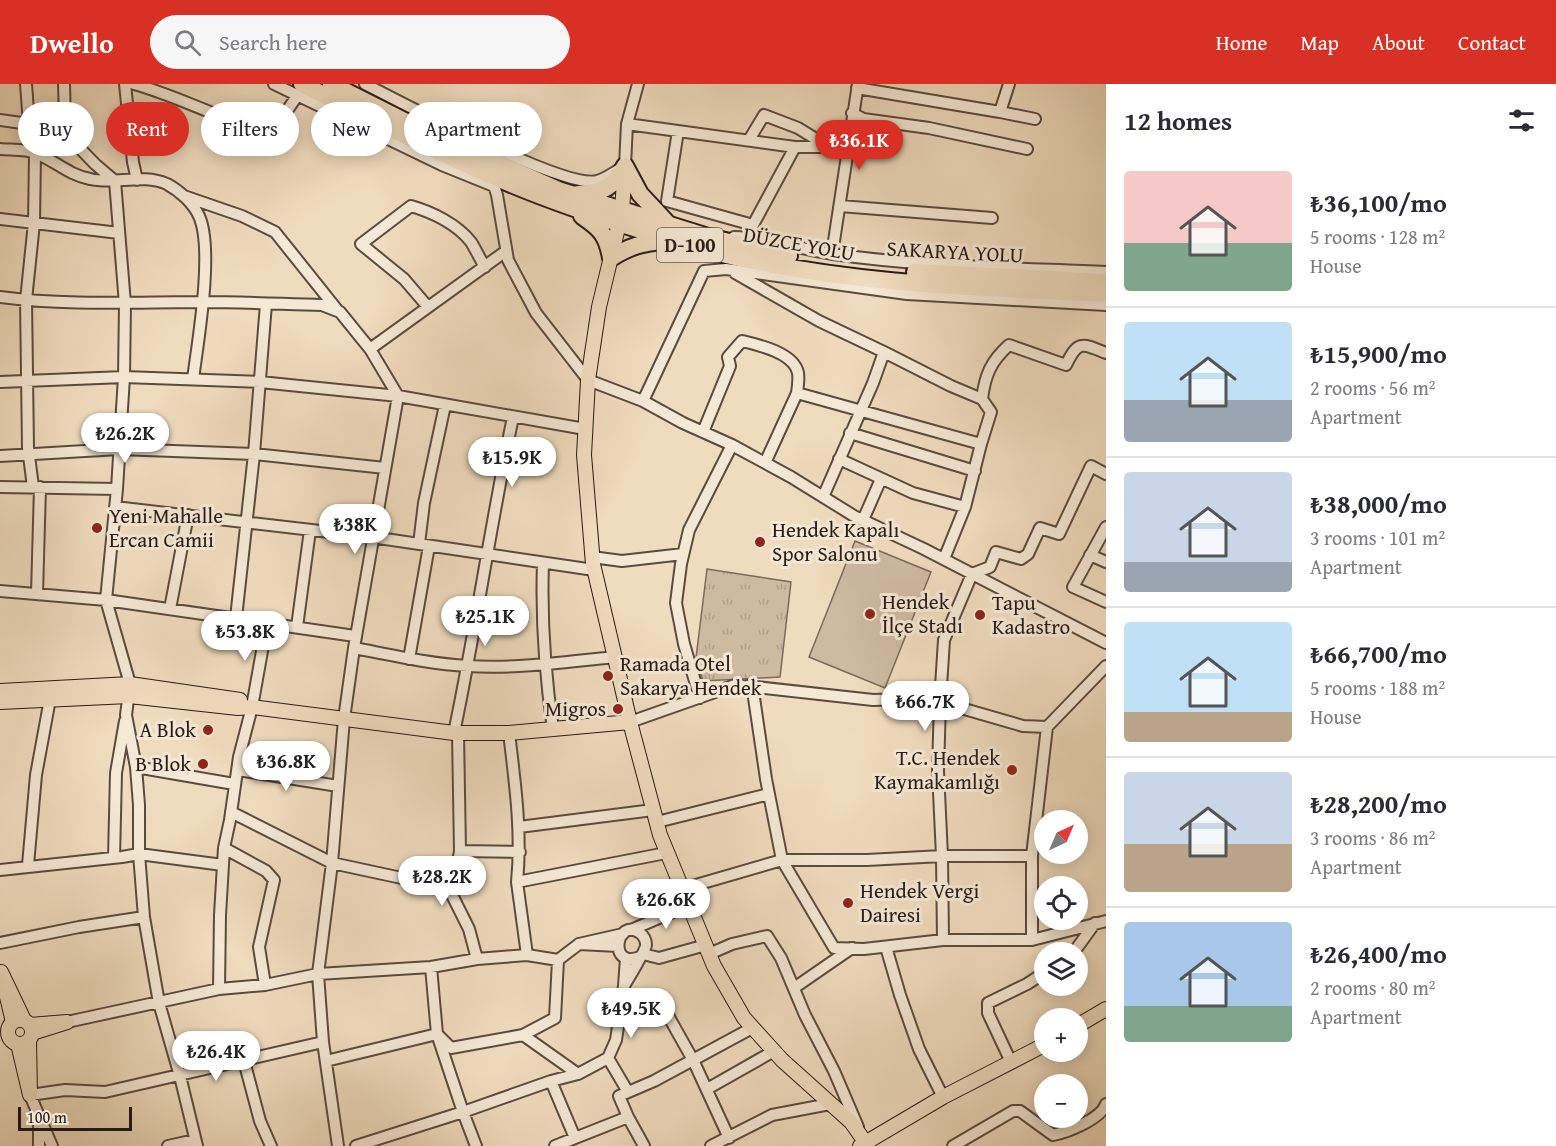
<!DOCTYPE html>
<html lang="en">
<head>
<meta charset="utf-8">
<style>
  :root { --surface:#fff; --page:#f7f7f7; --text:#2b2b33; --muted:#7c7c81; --line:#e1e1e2; --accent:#d93025 }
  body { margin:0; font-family:"Gentium Book Plus",serif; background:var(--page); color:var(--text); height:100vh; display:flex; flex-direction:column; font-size:22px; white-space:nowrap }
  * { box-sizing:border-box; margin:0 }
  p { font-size:20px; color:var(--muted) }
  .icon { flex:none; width:33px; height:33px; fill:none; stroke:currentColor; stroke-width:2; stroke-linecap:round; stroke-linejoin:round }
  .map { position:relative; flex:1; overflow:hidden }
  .panel { display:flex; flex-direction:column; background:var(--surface); width:450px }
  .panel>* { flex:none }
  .banner { position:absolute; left:18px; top:18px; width:570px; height:54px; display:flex; gap:12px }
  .needle { width:39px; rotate:44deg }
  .tools { position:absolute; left:1034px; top:726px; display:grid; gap:12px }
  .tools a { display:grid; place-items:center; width:54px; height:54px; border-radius:50%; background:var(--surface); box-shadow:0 3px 15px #0003; font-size:30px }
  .scale { position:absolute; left:18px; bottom:15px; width:114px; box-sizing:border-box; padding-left:6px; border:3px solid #291b16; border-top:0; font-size:16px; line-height:21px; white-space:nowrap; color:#291b16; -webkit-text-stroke:4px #f5e8d4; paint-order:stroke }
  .price { position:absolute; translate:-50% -51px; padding:0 14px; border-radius:21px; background:#fff; color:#222; font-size:20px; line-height:39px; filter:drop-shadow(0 2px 3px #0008) }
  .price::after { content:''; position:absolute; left:50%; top:36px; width:18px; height:14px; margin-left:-9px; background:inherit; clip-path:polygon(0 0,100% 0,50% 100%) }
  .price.current { background:var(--accent); color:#fff }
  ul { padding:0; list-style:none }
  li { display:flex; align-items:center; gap:18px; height:150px; padding:0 18px }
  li+li { border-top:2px solid var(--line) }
  li span { display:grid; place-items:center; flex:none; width:168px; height:120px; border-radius:6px; color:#555 }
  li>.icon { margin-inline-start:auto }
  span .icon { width:72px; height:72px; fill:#fffc; stroke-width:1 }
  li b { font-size:26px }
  h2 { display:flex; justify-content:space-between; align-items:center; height:72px; padding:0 18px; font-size:26px }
  .pill { padding:0 21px; border-radius:27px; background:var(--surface); box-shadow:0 3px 15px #0003; font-size:21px; line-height:54px }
  .pill.current { background:var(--accent); color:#fff }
  header { display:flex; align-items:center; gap:36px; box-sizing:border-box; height:84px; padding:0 30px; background:var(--accent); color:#fff }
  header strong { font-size:28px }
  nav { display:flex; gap:33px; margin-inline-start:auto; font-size:21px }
  .search { width:420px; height:54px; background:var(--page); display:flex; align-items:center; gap:15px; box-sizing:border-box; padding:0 21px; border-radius:33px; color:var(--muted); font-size:22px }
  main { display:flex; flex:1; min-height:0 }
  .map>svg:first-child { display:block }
  .grass { fill:url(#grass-tufts); stroke:#7b6a5c; stroke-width:1.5 }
  .garden { fill:#cdbaa1; stroke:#7b6a5c; stroke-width:1.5 }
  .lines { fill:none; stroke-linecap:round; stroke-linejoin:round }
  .minor-casing { stroke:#5a4b40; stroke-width:14 }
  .major-casing { stroke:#291b16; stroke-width:16 }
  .highway-casing { stroke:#291b16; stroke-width:20 }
  .minor { stroke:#f5e8d4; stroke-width:10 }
  .major { stroke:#efdbbd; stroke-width:14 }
  .highway { stroke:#efdbbd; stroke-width:16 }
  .poi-dot { fill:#8f2418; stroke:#f5e8d4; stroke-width:2 }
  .labels { text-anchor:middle; stroke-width:6; stroke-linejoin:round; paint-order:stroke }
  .shield { fill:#f5e8d4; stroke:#66584f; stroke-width:1.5 }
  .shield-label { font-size:20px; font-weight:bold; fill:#291b16 }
  .street-label { font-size:21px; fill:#291b16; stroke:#f5e8d4 }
  .poi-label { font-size:21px; fill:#291b16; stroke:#f5e8d4; text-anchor:start }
</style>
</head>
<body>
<header>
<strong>Dwello</strong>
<div class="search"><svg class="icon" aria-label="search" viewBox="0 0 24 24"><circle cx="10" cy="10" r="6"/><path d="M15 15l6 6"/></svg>Search here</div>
<nav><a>Home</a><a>Map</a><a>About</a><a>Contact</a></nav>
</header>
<main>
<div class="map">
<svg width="1106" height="1062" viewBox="0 0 1106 1062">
  <defs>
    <pattern id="grass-tufts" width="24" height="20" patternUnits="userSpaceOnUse" patternTransform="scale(1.5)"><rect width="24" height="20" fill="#cdbaa1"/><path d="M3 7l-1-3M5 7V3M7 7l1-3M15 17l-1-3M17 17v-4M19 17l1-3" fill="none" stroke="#b09f8a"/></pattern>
  </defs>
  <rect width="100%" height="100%" fill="#efdbbd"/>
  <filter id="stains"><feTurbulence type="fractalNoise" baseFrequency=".00333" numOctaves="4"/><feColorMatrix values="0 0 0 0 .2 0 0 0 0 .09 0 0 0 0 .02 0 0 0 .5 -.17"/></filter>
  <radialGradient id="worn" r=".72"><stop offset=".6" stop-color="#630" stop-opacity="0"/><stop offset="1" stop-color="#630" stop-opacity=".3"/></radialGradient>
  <path class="grass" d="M 707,485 L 791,498 L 780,593 L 703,597 L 696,574 Z"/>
  <path class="garden" d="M 855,457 L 931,488 L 885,604 L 809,573 Z"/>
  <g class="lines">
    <defs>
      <path id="minor" d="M 26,0 L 29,40 L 35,69 L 34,139 L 26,216 L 28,364 L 33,403
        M 125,0 L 133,78 L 137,96
        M 134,0 C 181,13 222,37 269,47 L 280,37 L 297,12
        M 274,0 L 442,81 L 494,102
        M 365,0 C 402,19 565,105 597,97 C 606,95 617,86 625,82 L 627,40 L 638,0
        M 1009,0 L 1000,28 L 1035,35
        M 857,4 L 1000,28
        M 852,29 L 863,35 L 929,44 L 1027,65
        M 65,35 L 70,54 L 95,80 L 115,97 L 125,220 L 124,293 L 117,405 L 106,516 L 130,600 L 126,631 L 136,683 L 139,721 L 139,770 L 144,833 L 159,919 L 180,992 L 197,1062
        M 0,36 L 29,40
        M 29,36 L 65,35 L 64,0
        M 627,40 L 795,63 L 753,141 L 667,117 L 678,47
        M 749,56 L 764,31 L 798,44 L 829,63
        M 795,63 L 848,63
        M 0,65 C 11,66 26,65 36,69 C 55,77 69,91 90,95 C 114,101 143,89 167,100 C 180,107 193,119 199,132 C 214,165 198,257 193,295
        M 491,92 L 497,111 L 508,176 L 536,229 L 588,296 L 643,317 L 683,339 L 732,361 L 791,393 L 854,432 L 924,465 L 1106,559
        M 184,112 L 242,132 L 275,148 L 339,228
        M 840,122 L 992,134
        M 0,135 L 119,149
        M 734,153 C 768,154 799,165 833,170 C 923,183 1015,184 1106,188
        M 832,170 L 858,0
        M 735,189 L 819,237 L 884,268 L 873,299 L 823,413
        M 0,213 C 68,222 135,218 202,218 C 242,218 282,220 322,221 L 340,228 L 370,265 L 398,312 L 354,564 L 344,635 L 332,779 L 318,890 L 431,883 L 477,875 L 527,871 L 558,876 L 579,860
        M 428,223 L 404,195 L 361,160 L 411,122 C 432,128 457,140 471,158 C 476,166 480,175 485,183
        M 370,265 L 506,167
        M 884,268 L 951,302 L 982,315
        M 0,298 L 124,293 L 260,298 L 398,312 L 585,345
        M 643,317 L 704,187 L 726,185 L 907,210 L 1106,221
        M 703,348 L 730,282 L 728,273 L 742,257 C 759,261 794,269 798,289 C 799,295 798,302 797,309 L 981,360 L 991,328 L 982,315 C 985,291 991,277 1009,261 L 1066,281 C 1078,256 1082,259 1106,269
        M 850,349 L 975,387
        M 0,372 L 119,365 L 254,370 L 385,384
        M 839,375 L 913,409 L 965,423
        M 765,379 L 797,309
        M 0,403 L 117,405
        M 115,423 L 372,453 L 594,486
        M 863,436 L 881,395
        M 1106,443 L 1073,503 L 1106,518
        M 419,460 L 424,419 L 445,321
        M 1090,471 L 1106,478
        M 592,473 L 622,477 L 683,470
        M 944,475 L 965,423 L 981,360
        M 543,479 C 541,535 545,590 553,645
        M 0,507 L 106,516 L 355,552
        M 37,510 L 40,403
        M 170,525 L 188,431
        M 236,534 L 254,370 L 266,220
        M 267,539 L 252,623 L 239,673 L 230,736 L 224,764 L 220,831 L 219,905 L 265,901 L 318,890 L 323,958
        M 297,543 L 310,446
        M 354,564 C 391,571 430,580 468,582 C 516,585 567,578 615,573
        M 409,575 L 429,462
        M 747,602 L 873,616 L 907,615 L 940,618 L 938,687 L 942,772 L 943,856
        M 700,614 L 684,560 L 676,519 L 681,480 L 689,446 L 732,361
        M 630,638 L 738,600 L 753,607 L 766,695 L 782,776 L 834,864 L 864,865 L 943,856 L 1032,856 L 1106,837
        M 1047,643 L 1023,642 L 940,618 L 944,556 L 972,490 L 990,483 L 996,468 L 1021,475 L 1028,470 L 1040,444 L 1059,450 L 1091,382 L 1106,390
        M 454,649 C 476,544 491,438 513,333
        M 458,649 L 460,767 L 520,768
        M 509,649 C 515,699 522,748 517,798 L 666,769
        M 136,683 L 234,700
        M 238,686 L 338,702
        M 231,728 L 332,779 L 434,801 L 452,811
        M 657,738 L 769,710
        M 519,743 L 653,726
        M 224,764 L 266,787 L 274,796 L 259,863 L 265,901
        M 460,767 L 452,811 L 469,845 L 477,875
        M 1032,772 L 1047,643 L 1106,582
        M 114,774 L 116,689 L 125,637
        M 28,781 L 36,691 L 50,615
        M 0,786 L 122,773 L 139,770 L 223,781
        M 517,798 L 527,871
        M 682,805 L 782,776 L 867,776 L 942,772 L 1032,772 L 1032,856
        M 631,846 L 689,821
        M 0,859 L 79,843 L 144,833
        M 618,862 L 579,860 L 623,850
        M 886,863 L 900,911 L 919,965 L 943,1013
        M 1074,868 L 1095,839
        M 643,870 L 659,874 L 706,861
        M 709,870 L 732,860 L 767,852 L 781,874 L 805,931 L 834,987 L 858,1043
        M 626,874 L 624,902 C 628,895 646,866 646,861 C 646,856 644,852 640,849 C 616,832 607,886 640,873
        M 624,902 L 616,956 L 608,974 L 628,1008
        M 794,904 L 852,864
        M 661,919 L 693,976 L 729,1054
        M 67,938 L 219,905
        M 523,951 L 555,934 L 558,876
        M 244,977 L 260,1037 L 271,1062
        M 326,977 L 437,950 L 451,964 L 523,951 L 578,990
        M 1011,978 L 988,929 L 988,919 L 1027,900 L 1044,889
        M 551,997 L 575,1054
        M 707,1005 L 774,967
        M 39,1038 L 39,1062
        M 52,1062 L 30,1011 L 65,1006 L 105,1008 L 323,958 L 338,1062
        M 168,1062 L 195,1056
        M 356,1062 L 463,1028 L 437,950 L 431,883
        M 476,1062 L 463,1028 L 551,997 L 578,990 L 608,974
        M 555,1062 L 628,1033
        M 644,1062 L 628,1033 L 619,1012 L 654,997 L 752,944
        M 711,1062 L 772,1031 L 830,1020
        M 953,1062 L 1013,1027 L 1020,1027 L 1053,1051 C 1068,1048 1101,1035 1106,1020"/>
      <path id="major" d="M 625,82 L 622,127 L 599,223 L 588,296 L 584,371 L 593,480 L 630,638 L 660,751 L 714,882 L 744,934 L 782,976 L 851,1038 L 868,1062
        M 0,607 L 130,600 L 240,616
        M 0,618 L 129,612 L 238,624 L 252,623 L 454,649 L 509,649 L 630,638
        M8 948a12 12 0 1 1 24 0a12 12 0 1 1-24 0Z
        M 13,938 L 1,888 L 24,936
        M 30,941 L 67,938 L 32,949
        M 1077,942 L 1106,925
        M 18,960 L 30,1011 L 29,956
        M 860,1062 L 943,1013 L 1044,961"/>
      <path id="highway" d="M 302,0 C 364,31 426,64 490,91 C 544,115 601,134 657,151 C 676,157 694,163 714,168 C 841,200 975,204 1106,210
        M 331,0 L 426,48 L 561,107 L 708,153 L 789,172
        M 625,82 L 640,110 L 668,140
        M 578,110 C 603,109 614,103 625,82
        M 582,132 C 601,145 607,151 611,174 C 628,163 643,158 665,157
        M 915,188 L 1106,198"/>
    </defs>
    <use href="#minor" class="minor-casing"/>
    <use href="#major" class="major-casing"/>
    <use href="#highway" class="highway-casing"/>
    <use href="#minor" class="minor"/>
    <use href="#major" class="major"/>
    <use href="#highway" class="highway"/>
  </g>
  <g class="poi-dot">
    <circle cx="97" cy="444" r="6"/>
    <circle cx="760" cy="458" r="6"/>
    <circle cx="870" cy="530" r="6"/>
    <circle cx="980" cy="531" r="6"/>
    <circle cx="608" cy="592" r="6"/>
    <circle cx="618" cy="625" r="6"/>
    <circle cx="208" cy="646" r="6"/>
    <circle cx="203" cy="680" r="6"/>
    <circle cx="1012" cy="686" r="6"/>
    <circle cx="848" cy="819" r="6"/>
  </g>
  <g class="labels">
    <rect class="shield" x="657" y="144" width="66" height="34" rx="4.5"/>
    <g class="shield-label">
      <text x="690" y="168">D-100</text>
    </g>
    <g class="street-label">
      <text transform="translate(799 160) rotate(10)" y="7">DÜZCE YOLU</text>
      <text transform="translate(955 168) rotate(3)" y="7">SAKARYA YOLU</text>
    </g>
    <g class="poi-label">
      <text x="109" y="439">Yeni Mahalle<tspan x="109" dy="24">Ercan Camii</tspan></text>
      <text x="772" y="453">Hendek Kapalı<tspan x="772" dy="24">Spor Salonu</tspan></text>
      <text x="882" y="525">Hendek<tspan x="882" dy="24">İlçe Stadı</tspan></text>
      <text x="992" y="526">Tapu<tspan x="992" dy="24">Kadastro</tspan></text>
      <text x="620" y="587">Ramada Otel<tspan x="620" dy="24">Sakarya Hendek</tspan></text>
      <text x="606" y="632" text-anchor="end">Migros</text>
      <text x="196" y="653" text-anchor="end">A Blok</text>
      <text x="1000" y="681" text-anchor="end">T.C. Hendek<tspan x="1000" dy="24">Kaymakamlığı</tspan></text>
      <text x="191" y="687" text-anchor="end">B Blok</text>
      <text x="860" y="814">Hendek Vergi<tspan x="860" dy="24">Dairesi</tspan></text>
    </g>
  </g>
  <rect width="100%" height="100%" filter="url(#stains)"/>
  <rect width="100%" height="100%" fill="url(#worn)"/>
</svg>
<div class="tools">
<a><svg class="needle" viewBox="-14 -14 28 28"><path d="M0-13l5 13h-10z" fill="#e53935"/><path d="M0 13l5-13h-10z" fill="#7c7c81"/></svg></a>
<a><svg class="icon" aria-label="locate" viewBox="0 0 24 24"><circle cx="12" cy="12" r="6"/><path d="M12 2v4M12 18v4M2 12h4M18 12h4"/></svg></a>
<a><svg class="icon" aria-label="layers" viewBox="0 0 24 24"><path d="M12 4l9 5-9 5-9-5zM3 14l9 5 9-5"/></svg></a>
<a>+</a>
<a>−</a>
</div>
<div class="scale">100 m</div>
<b class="price current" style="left:859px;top:87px">₺36.1K</b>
<b class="price" style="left:125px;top:380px">₺26.2K</b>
<b class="price" style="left:512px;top:404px">₺15.9K</b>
<b class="price" style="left:355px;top:471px">₺38K</b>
<b class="price" style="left:485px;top:563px">₺25.1K</b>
<b class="price" style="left:245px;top:578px">₺53.8K</b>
<b class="price" style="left:925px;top:648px">₺66.7K</b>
<b class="price" style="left:286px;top:708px">₺36.8K</b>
<b class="price" style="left:442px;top:823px">₺28.2K</b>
<b class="price" style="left:666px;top:846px">₺26.6K</b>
<b class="price" style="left:631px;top:955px">₺49.5K</b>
<b class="price" style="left:216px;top:998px">₺26.4K</b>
<div class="banner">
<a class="pill">Buy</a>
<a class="pill current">Rent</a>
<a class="pill">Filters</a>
<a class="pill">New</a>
<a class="pill">Apartment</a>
</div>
</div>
<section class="panel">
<h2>12 homes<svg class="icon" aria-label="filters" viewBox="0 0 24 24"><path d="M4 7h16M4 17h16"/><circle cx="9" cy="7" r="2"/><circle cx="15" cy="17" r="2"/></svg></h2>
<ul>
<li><span style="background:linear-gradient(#f6c9c9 60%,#7fa58c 0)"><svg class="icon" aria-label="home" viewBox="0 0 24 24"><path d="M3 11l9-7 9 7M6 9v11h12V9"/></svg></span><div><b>₺36,100/mo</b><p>5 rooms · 128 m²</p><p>House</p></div></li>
<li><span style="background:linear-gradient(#bfe0f5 65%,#9aa5b1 0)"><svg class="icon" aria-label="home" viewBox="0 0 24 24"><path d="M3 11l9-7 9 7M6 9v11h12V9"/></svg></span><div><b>₺15,900/mo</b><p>2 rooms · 56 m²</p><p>Apartment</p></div></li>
<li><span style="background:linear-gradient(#c9d6e8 75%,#9aa5b1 0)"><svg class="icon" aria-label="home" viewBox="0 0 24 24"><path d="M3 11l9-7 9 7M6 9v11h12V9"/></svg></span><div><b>₺38,000/mo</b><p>3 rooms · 101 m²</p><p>Apartment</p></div></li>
<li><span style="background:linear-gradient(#bfe0f5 75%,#b9a48a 0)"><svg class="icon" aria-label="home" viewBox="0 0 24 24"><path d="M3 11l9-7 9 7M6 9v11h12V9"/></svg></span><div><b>₺66,700/mo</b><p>5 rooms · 188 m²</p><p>House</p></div></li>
<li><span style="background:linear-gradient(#c9d6e8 60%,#b9a48a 0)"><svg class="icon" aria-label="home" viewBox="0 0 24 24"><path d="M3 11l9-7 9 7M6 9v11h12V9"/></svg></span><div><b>₺28,200/mo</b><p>3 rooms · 86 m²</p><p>Apartment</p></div></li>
<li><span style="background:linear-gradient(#a9c7e8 70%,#7fa58c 0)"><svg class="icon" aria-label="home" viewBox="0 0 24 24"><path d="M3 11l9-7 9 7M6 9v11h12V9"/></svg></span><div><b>₺26,400/mo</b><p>2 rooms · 80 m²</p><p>Apartment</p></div></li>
</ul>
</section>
</main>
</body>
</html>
